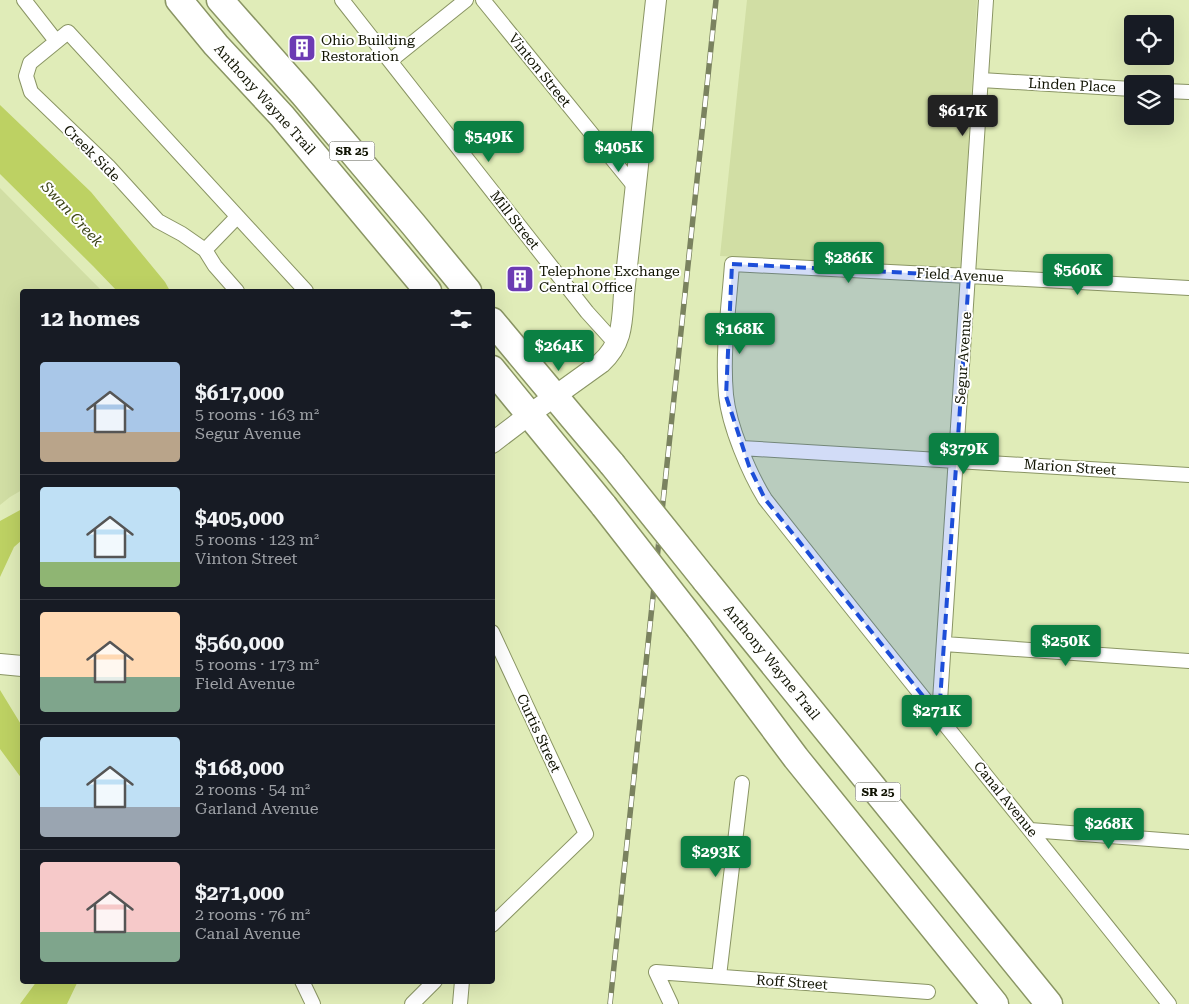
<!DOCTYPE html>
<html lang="en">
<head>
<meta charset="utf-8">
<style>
  :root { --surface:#171b24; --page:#20242c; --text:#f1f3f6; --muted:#9ea1a6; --line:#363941; --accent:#0b8043 }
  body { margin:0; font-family:"Roboto Serif",serif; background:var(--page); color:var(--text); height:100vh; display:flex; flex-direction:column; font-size:19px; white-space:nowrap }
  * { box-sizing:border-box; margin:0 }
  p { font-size:16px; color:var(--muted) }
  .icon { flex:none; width:28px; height:28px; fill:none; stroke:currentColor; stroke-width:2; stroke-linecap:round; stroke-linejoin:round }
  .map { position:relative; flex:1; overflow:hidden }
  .details { position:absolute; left:20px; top:289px; width:475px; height:695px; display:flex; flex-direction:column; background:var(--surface); border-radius:5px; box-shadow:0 5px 20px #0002 }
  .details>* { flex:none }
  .buttons { position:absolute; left:1124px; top:15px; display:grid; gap:10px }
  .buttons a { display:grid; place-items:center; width:50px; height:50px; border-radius:5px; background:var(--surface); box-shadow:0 5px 20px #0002; font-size:25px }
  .price { position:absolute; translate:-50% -42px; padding:0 11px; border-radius:5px; background:var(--accent); color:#fff; font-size:16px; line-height:32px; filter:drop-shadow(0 1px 2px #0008) }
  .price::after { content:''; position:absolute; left:50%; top:30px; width:15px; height:11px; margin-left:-8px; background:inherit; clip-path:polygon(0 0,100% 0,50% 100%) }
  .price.current { background:#222; color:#fff }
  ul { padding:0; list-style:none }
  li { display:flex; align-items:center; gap:15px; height:125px; padding:0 20px }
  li+li { border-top:1px solid var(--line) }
  li span { display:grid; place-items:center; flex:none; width:140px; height:100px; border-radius:5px; color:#555 }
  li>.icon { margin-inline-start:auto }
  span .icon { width:60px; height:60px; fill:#fffc; stroke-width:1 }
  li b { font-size:21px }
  h2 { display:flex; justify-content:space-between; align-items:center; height:60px; padding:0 20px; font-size:21px }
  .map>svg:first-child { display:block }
  .built { fill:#d1dea4 }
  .water { fill:#bdd163 }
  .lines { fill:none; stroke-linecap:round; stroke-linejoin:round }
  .street-casing { stroke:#8a9564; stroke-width:16 }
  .secondary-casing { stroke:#8a9564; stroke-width:22 }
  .highway-casing { stroke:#8a9564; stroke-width:29 }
  .street { stroke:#fff; stroke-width:14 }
  .secondary { stroke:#fff; stroke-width:20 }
  .highway { stroke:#fff; stroke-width:26 }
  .rail-casing { stroke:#7a825f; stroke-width:5.5 }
  .rail { stroke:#fff; stroke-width:4; stroke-dasharray:11; stroke-linecap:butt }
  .highway-bridge-casing { stroke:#8a9564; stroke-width:29; stroke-linecap:butt }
  .highway-bridge { stroke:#fff; stroke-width:26 }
  .marked { fill:#1d4ed8; fill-opacity:0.2; stroke:#1d4ed8; stroke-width:4; stroke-dasharray:10 6; stroke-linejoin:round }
  .labels { text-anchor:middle; stroke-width:4; stroke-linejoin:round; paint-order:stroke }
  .shield { fill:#fff; stroke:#585a4e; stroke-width:1 }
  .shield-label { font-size:12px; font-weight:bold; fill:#101302 }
  .poi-label { font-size:14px; fill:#101302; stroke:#fff; text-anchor:start }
  .street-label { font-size:14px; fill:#101302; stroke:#fff }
  .water-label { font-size:15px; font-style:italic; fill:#3d4518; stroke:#fff }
</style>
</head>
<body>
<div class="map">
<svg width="1189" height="1004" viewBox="0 0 1189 1004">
  <rect width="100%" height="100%" fill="#e0ecb8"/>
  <path class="built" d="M 747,0 L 977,0 L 961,270 L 720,256 Z
    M 0,188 L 102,291 L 22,291 L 22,490 L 10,497 L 0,505 Z"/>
  <path class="water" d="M 0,105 L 91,192 L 165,282 L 170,291 L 117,291 L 93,266 L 0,174 Z
    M 22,509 L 22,540 L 14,547 L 0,577 L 0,521 Z
    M 0,690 L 22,726 L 22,779 L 0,749 Z
    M 37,981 L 78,981 L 67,1004 L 20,1004 Z"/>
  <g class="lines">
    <defs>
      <path id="street" d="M 24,0 L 56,41
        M 342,0 L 587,312 L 616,344
        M 483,0 L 635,187
        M 390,61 L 466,0
        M 981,80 L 1132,89
        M 1165,91 L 1189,92
        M 205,250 L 237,217
        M 237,291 L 215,266 L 205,250 L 182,234 L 158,221 L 108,166 L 31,92 L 26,76 L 30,63 L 68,32 L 306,291
        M 741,448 L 1189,475
        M 492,632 L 586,834 L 492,925
        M 944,644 L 1189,661
        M 939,716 L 986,0
        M 1030,830 L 1189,842
        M 719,976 L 742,783
        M 302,981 L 313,1004
        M 412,1004 L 435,981
        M 460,1004 L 462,981
        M 671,1004 L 656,972 L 928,992
        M 1169,1004 C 1035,835 898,668 765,499 C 749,473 729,426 726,395 C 722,351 729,307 732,264 L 969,276 L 1189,288"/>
      <path id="secondary" d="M 492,443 L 530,414 L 601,363 C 623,343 622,322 624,294 L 656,0
        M 0,664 L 22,666"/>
      <path id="highway" d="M 179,0 L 216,45 L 282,116 L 428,291
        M 220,0 L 303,94 L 413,224 L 468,291
        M 492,321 L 573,418 L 612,464
        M 492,369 L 604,506
        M 705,580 L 1049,1004
        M 699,628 L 796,758 L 995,1004"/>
    </defs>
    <use href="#street" class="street-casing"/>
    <use href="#secondary" class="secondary-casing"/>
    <use href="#highway" class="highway-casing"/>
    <use href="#street" class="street"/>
    <use href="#secondary" class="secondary"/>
    <use href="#highway" class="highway"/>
    <defs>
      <path id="rail" d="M 610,1004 L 716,0"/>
    </defs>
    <use href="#rail" class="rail-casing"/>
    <use href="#rail" class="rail"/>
    <defs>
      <path id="highway-bridge" d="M 612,464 L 705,580
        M 604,506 L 699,628"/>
    </defs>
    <use href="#highway-bridge" class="highway-bridge-casing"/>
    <use href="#highway-bridge" class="highway-bridge"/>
  </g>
  <path class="marked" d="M 732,264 L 969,276 L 939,716 L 765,499 L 749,466 L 726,396 Z"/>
  <defs>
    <symbol id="building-square" viewBox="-11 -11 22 22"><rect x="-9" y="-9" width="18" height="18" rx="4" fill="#6c3bb3" stroke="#fff"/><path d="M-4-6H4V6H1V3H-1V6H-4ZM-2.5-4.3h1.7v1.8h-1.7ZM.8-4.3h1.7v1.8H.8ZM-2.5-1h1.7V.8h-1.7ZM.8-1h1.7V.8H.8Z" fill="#fff"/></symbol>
  </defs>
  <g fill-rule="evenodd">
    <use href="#building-square" x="286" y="32" width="32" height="32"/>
    <use href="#building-square" x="504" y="263" width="32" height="32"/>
  </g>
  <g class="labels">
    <g class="shield">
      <rect x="329.5" y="141.5" width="45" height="19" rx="4"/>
      <rect x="855.5" y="782.5" width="45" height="19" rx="4"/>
    </g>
    <g class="shield-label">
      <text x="352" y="155">SR 25</text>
      <text x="878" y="796">SR 25</text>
    </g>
    <g class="poi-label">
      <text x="321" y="45">Ohio Building<tspan x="321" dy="16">Restoration</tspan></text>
      <text x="539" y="276">Telephone Exchange<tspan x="539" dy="16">Central Office</tspan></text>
    </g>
    <g class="street-label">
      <text transform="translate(540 70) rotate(51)" y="5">Vinton Street</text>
      <text transform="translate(1072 85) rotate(3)" y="5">Linden Place</text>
      <text transform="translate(265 99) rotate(48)" y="5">Anthony Wayne Trail</text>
      <text transform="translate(92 153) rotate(45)" y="5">Creek Side</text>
      <text transform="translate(515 220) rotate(52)" y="5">Mill Street</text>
      <text transform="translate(960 275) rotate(3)" y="5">Field Avenue</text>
      <text transform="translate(963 358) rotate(-86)" y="5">Segur Avenue</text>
      <text transform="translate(1070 467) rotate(4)" y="5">Marion Street</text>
      <text transform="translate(772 662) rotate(51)" y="5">Anthony Wayne Trail</text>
      <text transform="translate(539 733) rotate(65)" y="5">Curtis Street</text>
      <text transform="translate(1006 799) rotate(51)" y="5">Canal Avenue</text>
      <text transform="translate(792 982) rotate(4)" y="5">Roff Street</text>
    </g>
    <g class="water-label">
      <text transform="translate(72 214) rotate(47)" y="5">Swan Creek</text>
    </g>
  </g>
</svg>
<div class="buttons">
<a><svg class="icon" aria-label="locate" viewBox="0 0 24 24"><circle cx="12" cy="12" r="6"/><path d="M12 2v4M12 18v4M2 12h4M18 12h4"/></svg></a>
<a><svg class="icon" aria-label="layers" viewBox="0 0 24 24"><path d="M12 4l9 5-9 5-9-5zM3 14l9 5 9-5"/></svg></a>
</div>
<b class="price current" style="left:963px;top:137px">$617K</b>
<b class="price" style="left:489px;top:163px">$549K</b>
<b class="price" style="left:619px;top:173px">$405K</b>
<b class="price" style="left:849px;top:284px">$286K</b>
<b class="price" style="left:1078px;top:296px">$560K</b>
<b class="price" style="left:740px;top:355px">$168K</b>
<b class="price" style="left:559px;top:372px">$264K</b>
<b class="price" style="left:964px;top:475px">$379K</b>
<b class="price" style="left:1066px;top:667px">$250K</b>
<b class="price" style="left:937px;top:737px">$271K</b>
<b class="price" style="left:1109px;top:850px">$268K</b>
<b class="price" style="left:716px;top:878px">$293K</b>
<section class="details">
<h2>12 homes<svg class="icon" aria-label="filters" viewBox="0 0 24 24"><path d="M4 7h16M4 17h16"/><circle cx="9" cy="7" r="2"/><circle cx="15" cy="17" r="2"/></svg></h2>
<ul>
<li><span style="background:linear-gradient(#a9c7e8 70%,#b9a48a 0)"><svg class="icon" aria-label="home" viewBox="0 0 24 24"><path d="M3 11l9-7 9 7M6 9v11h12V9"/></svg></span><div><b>$617,000</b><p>5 rooms · 163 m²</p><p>Segur Avenue</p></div></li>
<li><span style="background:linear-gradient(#bfe0f5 75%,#8fb573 0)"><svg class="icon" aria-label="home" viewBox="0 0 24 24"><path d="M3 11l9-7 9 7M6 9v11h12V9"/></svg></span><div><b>$405,000</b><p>5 rooms · 123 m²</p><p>Vinton Street</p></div></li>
<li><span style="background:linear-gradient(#ffd9b3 65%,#7fa58c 0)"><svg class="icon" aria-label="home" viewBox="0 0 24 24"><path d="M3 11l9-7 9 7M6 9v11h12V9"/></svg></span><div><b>$560,000</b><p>5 rooms · 173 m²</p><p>Field Avenue</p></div></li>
<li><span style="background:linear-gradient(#bfe0f5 70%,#9aa5b1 0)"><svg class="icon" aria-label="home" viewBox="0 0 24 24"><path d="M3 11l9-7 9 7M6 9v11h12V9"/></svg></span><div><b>$168,000</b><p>2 rooms · 54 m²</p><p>Garland Avenue</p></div></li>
<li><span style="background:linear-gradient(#f6c9c9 70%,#7fa58c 0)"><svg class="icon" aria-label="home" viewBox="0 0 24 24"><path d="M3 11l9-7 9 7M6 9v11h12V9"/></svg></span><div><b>$271,000</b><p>2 rooms · 76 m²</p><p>Canal Avenue</p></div></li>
</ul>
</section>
</div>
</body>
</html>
